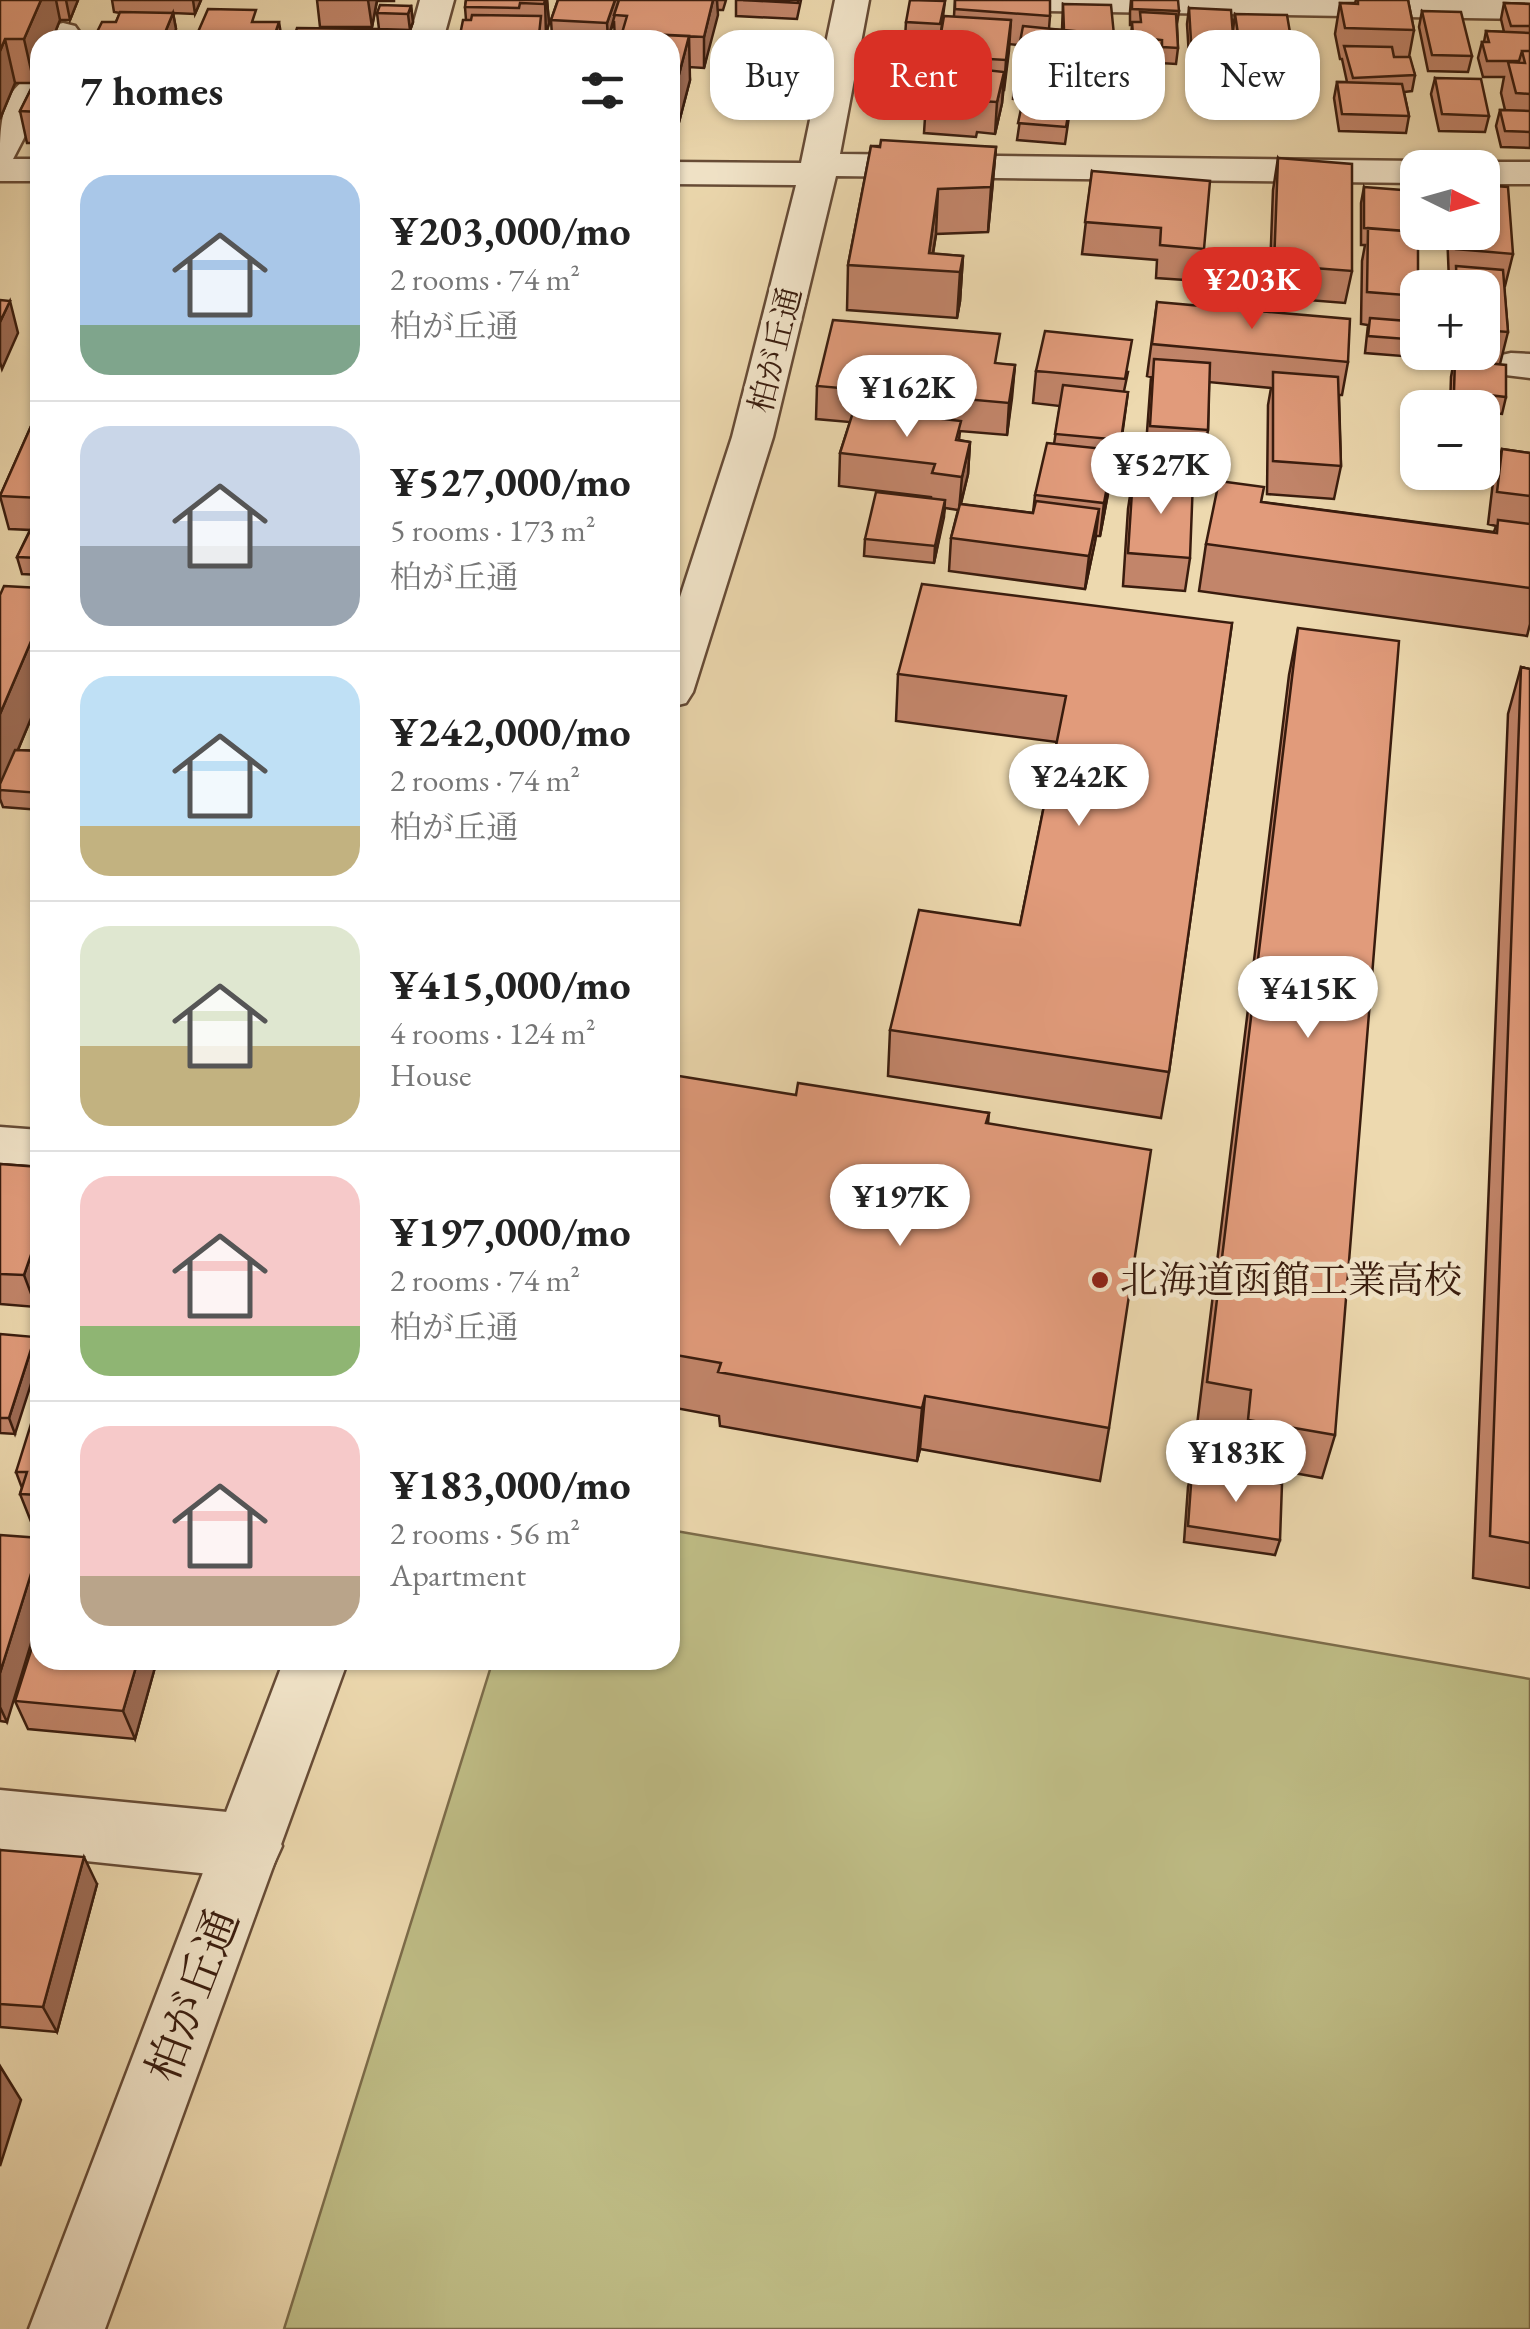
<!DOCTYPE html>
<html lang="en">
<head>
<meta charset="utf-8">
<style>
  :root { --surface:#fff; --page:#f6f6f6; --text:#222; --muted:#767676; --line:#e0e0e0; --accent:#d93025 }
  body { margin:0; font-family:"EB Garamond","Noto Serif JP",serif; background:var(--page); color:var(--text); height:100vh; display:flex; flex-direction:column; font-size:38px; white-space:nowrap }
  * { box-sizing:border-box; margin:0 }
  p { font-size:32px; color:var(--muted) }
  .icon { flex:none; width:55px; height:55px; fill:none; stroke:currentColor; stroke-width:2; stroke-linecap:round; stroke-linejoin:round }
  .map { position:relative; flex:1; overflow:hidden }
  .panel { position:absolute; left:30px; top:30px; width:650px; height:1640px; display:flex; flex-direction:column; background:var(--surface); border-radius:30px; box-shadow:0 2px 8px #0004 }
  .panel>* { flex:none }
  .top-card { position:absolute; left:710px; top:30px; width:670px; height:90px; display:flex; gap:20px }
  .needle { width:65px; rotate:95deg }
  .buttons { position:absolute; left:1400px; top:150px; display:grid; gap:20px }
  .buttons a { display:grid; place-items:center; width:100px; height:100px; border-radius:20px; background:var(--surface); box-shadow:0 2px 8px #0004; font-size:50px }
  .price { position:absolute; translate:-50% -85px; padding:0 22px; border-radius:35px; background:#fff; color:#222; font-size:32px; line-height:65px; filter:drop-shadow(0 2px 5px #0008) }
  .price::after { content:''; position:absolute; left:50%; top:60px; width:30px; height:22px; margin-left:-15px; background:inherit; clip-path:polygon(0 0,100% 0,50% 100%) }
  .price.selected { background:var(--accent); color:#fff }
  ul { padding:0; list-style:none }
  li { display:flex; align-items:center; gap:30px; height:250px; padding:0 50px }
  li+li { border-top:2px solid var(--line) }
  li span { display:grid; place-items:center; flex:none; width:280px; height:200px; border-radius:30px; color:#555 }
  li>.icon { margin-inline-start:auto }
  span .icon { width:120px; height:120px; fill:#fffc; stroke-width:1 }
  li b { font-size:42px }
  h2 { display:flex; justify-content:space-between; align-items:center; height:120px; padding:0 50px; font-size:42px }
  .tag { padding:0 35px; border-radius:30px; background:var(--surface); box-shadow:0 2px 8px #0004; font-size:35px; line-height:90px }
  .tag.selected { background:var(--accent); color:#fff }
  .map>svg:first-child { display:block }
  .green { fill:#bfbd86; stroke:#7c6c4a; stroke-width:2.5 }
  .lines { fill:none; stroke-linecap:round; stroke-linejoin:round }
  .minor-casing { stroke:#664b36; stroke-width:5 }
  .tertiary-casing { stroke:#664b36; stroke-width:5 }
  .minor { fill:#f3e6cb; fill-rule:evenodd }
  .tertiary { fill:#f3e6cb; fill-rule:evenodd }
  .wall { fill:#c2856a; stroke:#391c0e; stroke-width:2.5 }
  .shaded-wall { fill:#9e6c56; stroke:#391c0e; stroke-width:2.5 }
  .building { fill:#e19b7b; stroke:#391c0e; stroke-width:2.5 }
  .poi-dot { fill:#8f2418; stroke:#f3e6cb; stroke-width:4 }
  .labels { text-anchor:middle; stroke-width:10; stroke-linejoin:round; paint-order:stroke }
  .far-street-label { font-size:32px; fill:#391c0e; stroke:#f3e6cb }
  .poi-label { font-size:38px; fill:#391c0e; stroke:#f3e6cb; text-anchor:start }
  .near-street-label { font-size:45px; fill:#391c0e; stroke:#f3e6cb }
</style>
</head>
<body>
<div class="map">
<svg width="1530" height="2329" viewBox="0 0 1530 2329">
  <rect width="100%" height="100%" fill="#edd9af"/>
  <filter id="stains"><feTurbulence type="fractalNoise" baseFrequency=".002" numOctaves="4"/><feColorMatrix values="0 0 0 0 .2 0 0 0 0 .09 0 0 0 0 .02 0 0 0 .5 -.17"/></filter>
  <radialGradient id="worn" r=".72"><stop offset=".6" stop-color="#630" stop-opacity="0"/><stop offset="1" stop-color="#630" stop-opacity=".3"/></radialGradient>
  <path class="green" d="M 670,1530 L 1530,1679 L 1530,2329 L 284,2329 L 493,1660 L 670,1660 Z"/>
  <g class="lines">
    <defs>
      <path id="minor" d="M 420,0 L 454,0 L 443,40 L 409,40 Z
        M 969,0 L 1530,0 L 1530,19 L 986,10 L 974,7 Z
        M 63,23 L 75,26 L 80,33 L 77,40 L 43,40 L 51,26 Z
        M 40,73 L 40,107 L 13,159 L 0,162 C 0,127 0,84 40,73 Z
        M 1511,353 L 1530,354 L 1530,378 L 1497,374 L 1491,365 L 1497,356 Z
        M 0,1790 L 248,1814 L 272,1824 L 282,1846 L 272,1868 L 248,1878 L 0,1852 Z"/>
      <path id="tertiary" d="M 835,0 L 869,0 L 840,154 L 1418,161 L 1433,168 L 1418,168 L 1418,183 L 836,176 L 773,437 L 693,692 L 686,703 L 670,707 L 670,628 L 732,437 L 796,185 L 670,184 L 670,162 L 801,163 Z
        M 0,159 L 40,159 L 40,181 L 0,181 Z
        M 1482,162 L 1530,162 L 1530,184 L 1482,184 L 1482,168 L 1467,168 Z
        M 0,1127 L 40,1130 L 40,1172 L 0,1169 Z
        M 284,1660 L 348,1660 L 105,2329 L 29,2329 Z"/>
    </defs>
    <use href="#minor" class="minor-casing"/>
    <use href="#tertiary" class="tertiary-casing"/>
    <use href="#minor" class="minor"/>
    <use href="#tertiary" class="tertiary"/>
  </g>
  <path class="wall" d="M 0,0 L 78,0 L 70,20 L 60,20 L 52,40 L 40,40 L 40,69 L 35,81 L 40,75 L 40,143 L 27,143 L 20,111 L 34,83 L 15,83 L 0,119 Z
    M 112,0 L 201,0 L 195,14 L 173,13 L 176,29 L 172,40 L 99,40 L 97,32 L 116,22 L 120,13 L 114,12 Z
    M 317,0 L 394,0 L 394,1 L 377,1 L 372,27 L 320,27 Z
    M 466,0 L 547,0 L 549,23 L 546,34 L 548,34 L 549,40 L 459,40 L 466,20 L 465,7 Z
    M 558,0 L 726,0 L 723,10 L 717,10 L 704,68 L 689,67 L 690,80 L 678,126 L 670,126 L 670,40 L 615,40 L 614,21 L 608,39 L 552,36 L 551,20 Z
    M 736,0 L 801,0 L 797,19 L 736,16 Z
    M 955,0 L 1050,16 L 1049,29 L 1062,30 L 1063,4 L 1114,35 L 1126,36 L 1131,35 L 1132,25 L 1130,25 L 1130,12 L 1131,0 L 1179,11 L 1177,24 L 1178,48 L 1176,64 L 1160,63 L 1156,94 L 1143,93 L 1142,99 L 1078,94 L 1077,104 L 1071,103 L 1065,144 L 1017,140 L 1023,100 L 1013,99 L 1015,68 L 1019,45 L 1009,44 L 1002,103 L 995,134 L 977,132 L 976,137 L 924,133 L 926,102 L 937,56 L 954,16 Z
    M 1356,0 L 1408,0 L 1414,30 L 1409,57 L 1415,75 L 1412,91 L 1404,92 L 1409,116 L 1406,133 L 1339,131 L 1334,98 L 1337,82 L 1347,82 L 1342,59 L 1340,59 L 1335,34 L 1340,3 L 1355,3 Z
    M 945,1 L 940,40 L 905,38 L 906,22 Z
    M 1504,3 L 1530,4 L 1530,148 L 1501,147 L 1496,126 L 1500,110 L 1505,110 L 1501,93 L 1504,77 L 1483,77 L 1478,58 L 1482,42 L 1484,42 L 1486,31 L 1504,32 L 1501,19 Z
    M 411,6 L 413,22 L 410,30 L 379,29 L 377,13 Z
    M 1189,8 L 1235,59 L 1233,75 L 1190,73 L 1187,24 Z
    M 1422,11 L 1472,56 L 1468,72 L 1428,71 L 1419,27 Z
    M 1235,14 L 1294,56 L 1291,72 L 1239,70 L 1233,30 Z
    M 1435,78 L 1489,116 L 1485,132 L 1439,131 L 1431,94 Z
    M 871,146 L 996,147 L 988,232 L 936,234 L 933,254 L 963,256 L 960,301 L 957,318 L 847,310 L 848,265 Z
    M 1278,158 L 1352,271 L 1345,303 L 1269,297 L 1273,190 Z
    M 1092,171 L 1204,249 L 1200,281 L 1156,278 L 1157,260 L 1082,254 Z
    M 1364,187 L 1418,288 L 1418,300 L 1411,328 L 1407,328 L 1402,356 L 1365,353 L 1368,325 L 1361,324 L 1362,261 L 1365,245 L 1361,245 L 1361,203 Z
    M 1447,232 L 1482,232 L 1513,254 L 1505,286 L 1504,286 L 1508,332 L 1500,364 L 1506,397 L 1502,414 L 1482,412 L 1482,408 L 1450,408 L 1451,377 L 1454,361 L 1452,361 L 1451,352 L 1482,352 L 1482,288 L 1451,288 L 1452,281 L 1449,281 Z
    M 1157,302 L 1348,362 L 1342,395 L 1339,395 L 1341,466 L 1334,499 L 1267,494 L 1268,405 L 1271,388 L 1209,382 L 1208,430 L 1203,463 L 1145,459 L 1151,377 L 1147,376 Z
    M 998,364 L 1015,365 L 1007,435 L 960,431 L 959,440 L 970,442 L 968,474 L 961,504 L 1033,513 L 1035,495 L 1054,444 L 1060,406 L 1033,403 L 1036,371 L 1128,372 L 1124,391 L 1128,392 L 1117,473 L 1112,472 L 1100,536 L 1096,536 L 1085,589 L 949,571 L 951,538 L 958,510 L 945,508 L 934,563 L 864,556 L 865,539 L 931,498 L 931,497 L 839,486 L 840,453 L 850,422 L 816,419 L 817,386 Z
    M 40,406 L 40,575 L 22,574 L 17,557 L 30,530 L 9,529 L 0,496 Z
    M 1502,449 L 1530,453 L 1530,624 L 1527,636 L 1199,591 L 1206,544 L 1262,502 L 1494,532 L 1496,526 L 1488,524 L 1493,482 Z
    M 1133,476 L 1190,558 L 1185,591 L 1123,586 L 1128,509 Z
    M 40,588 L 40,697 L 18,750 L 40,751 L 40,810 L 3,807 L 0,799 L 0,595 Z
    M 1232,623 L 1169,1072 L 1161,1118 L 888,1076 L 890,1030 L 1020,925 L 1057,742 L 896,721 L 898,674 Z
    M 1298,628 L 1335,1435 L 1322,1478 L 1237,1463 L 1240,1433 L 1197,1425 L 1289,675 Z
    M 1521,667 L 1530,669 L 1530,1588 L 1473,1578 L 1508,714 Z
    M 796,1095 L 989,1113 L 988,1123 L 1109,1428 L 1100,1481 L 920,1449 L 917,1461 L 720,1426 L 719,1416 L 670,1407 L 670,1103 Z
    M 0,1164 L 40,1167 L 40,1294 L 36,1307 L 0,1304 Z
    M 0,1334 L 15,1434 L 0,1433 Z
    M 40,1424 L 40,1525 L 32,1524 L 20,1494 L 22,1488 L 16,1472 Z
    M 1192,1471 L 1280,1540 L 1275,1555 L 1184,1542 L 1188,1487 Z
    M 0,1535 L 7,1722 L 0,1721 Z
    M 40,1660 L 157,1660 L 135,1739 L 28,1729 L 15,1701 Z
    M 0,1850 L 97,1884 L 57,2032 L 0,2027 Z"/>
  <path class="shaded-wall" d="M 41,0 L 56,0 L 60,20 L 52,40 L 40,40 L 40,69 L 34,83 L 24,39 Z
    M 66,0 L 78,0 L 70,20 Z
    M 193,0 L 201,0 L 195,14 Z
    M 368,0 L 377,0 L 372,27 Z
    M 545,0 L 547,0 L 549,23 L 546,35 Z
    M 615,0 L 619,0 L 608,39 L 607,23 Z
    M 713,0 L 717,0 L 718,15 L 704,68 L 704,37 Z
    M 411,6 L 413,22 L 410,30 L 408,14 Z
    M 173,13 L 176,29 L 172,40 L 162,40 Z
    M 1011,20 L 1009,51 L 1004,91 L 1006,60 Z
    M 279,22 L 282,40 L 273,40 Z
    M 689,36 L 690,80 L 678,126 L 677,82 Z
    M 5,39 L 15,83 L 0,119 L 0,51 Z
    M 1004,72 L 1002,103 L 995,134 L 997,102 Z
    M 996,147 L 992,192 L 988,232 L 991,187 Z
    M 938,189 L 936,234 L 930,270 L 929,253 Z
    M 963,256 L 960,301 L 957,318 L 960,272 Z
    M 10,301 L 18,333 L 2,369 L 0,362 L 0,322 Z
    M 1015,365 L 1012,398 L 1007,435 L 1009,403 Z
    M 970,442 L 968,474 L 959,510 L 962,477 Z
    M 1114,450 L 1110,483 L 1100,536 L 1104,503 Z
    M 945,500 L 944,517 L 934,563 L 935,546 Z
    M 1099,509 L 1095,542 L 1085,589 L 1089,556 Z
    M 38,625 L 40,633 L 40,697 L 1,790 L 0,790 L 0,714 Z
    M 40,1229 L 40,1294 L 36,1307 L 24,1275 Z
    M 35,1337 L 40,1351 L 40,1356 L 15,1434 L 9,1418 Z
    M 925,1396 L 920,1449 L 917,1461 L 922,1408 Z
    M 40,1545 L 40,1614 L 7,1722 L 0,1707 L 0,1673 Z
    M 138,1660 L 157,1660 L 135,1739 L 123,1711 Z
    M 84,1857 L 97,1884 L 57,2032 L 43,2007 Z
    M 0,2066 L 21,2100 L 0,2166 Z"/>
  <path class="building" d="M 0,0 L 41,0 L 24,39 L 5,39 L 0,51 Z
    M 466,0 L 545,0 L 544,4 L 520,3 L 519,8 L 465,7 Z
    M 558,0 L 615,0 L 607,23 L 551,20 Z
    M 619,0 L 713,0 L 704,37 L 622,33 L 627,16 L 614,15 Z
    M 743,0 L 798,0 L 798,3 Z
    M 910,0 L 945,1 L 940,24 L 906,22 Z
    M 955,0 L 1050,0 L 1050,16 L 955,9 Z
    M 1132,0 L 1178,0 L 1179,11 L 1132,9 Z
    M 1358,0 L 1408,0 L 1414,30 L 1345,28 L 1340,3 L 1358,4 Z
    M 1504,3 L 1530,4 L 1530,26 L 1511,26 Z
    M 1063,4 L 1111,5 L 1114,35 L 1064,30 Z
    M 380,5 L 411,6 L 408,14 L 377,13 Z
    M 1189,8 L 1231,10 L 1235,59 L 1192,57 Z
    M 208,9 L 256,10 L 252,22 L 279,22 L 273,40 L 182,40 L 186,32 L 198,32 Z
    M 1422,11 L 1461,12 L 1472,56 L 1432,55 Z
    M 120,12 L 173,13 L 162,40 L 111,40 L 114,32 L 97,32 L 102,22 L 116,22 Z
    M 1140,12 L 1176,14 L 1178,48 L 1162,47 L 1162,40 L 1126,36 L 1126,35 L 1133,35 L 1132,22 L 1141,22 Z
    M 1235,14 L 1287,15 L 1294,56 L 1241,54 Z
    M 472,15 L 541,16 L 539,35 L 548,34 L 548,40 L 459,40 L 463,20 L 471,20 Z
    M 944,16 L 1011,20 L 1006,60 L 937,56 Z
    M 1023,26 L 1162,40 L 1160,63 L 1146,62 L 1146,68 L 1081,63 L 1080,73 L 1015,68 Z
    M 297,28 L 377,29 L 374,40 L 293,40 Z
    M 1486,31 L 1530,33 L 1530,51 L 1522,51 L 1519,61 L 1487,61 L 1482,42 L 1489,42 Z
    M 627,33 L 689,36 L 677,82 L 670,81 L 670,40 L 625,40 Z
    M 1344,46 L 1392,47 L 1394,57 L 1410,57 L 1415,75 L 1353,78 Z
    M 1522,51 L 1530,51 L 1530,94 L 1516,93 L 1508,62 L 1525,63 Z
    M 936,61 L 986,65 L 985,70 L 1004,72 L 997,102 L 979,101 L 978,106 L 926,102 Z
    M 38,75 L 40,75 L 40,112 L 20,111 Z
    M 1435,78 L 1481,79 L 1489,116 L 1442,114 Z
    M 1337,82 L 1402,84 L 1409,116 L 1342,114 Z
    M 1024,95 L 1071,99 L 1066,127 L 1018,123 Z
    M 1500,110 L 1530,111 L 1530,132 L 1505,131 Z
    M 881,140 L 996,147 L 991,187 L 938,189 L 929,253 L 963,256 L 960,272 L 848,265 L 871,146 L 880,147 Z
    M 1278,158 L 1352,164 L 1352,271 L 1274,265 Z
    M 1092,171 L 1210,181 L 1204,249 L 1160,245 L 1161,228 L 1085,222 Z
    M 1482,185 L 1508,187 L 1513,254 L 1456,249 L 1455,232 L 1482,232 Z
    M 1364,187 L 1415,191 L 1416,232 L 1364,228 Z
    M 1368,228 L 1418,232 L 1418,296 L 1367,292 Z
    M 1456,266 L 1503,270 L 1508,332 L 1482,330 L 1482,288 L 1457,288 Z
    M 0,300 L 10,301 L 0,322 Z
    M 1157,302 L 1350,319 L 1348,362 L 1152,344 Z
    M 1370,318 L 1407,321 L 1406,339 L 1368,336 Z
    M 833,320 L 1000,334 L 995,363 L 1015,365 L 1009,403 L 817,386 Z
    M 1045,331 L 1132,340 L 1125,379 L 1036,371 Z
    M 1154,359 L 1210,363 L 1208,430 L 1150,426 Z
    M 1455,360 L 1506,365 L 1506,397 L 1454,391 Z
    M 1273,372 L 1338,377 L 1341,466 L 1273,461 Z
    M 1063,385 L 1128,392 L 1121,440 L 1055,434 Z
    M 40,406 L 40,498 L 0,496 Z
    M 854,409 L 961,421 L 956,440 L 970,442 L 962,477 L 932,473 L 935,464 L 840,453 Z
    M 1047,443 L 1114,450 L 1104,503 L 1035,495 Z
    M 1502,449 L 1530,453 L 1530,496 L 1497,492 Z
    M 1133,476 L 1193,480 L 1190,558 L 1128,553 Z
    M 1219,481 L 1264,487 L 1261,502 L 1497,533 L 1498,520 L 1530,524 L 1530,588 L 1206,544 Z
    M 876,492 L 945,500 L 935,546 L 865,539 Z
    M 1036,501 L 1099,509 L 1089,556 L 951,538 L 960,504 L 1033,513 Z
    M 31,529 L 40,529 L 40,558 L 17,557 Z
    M 922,584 L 1232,623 L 1169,1072 L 890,1030 L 919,910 L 1020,925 L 1066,696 L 898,674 Z
    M 4,586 L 40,588 L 40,626 L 38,625 L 0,714 L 0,595 Z
    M 1298,628 L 1399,641 L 1335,1435 L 1248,1420 L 1251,1390 L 1207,1382 Z
    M 1521,667 L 1530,669 L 1530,1543 L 1490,1536 Z
    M 15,750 L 40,751 L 40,793 L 0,790 L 0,784 Z
    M 679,1076 L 796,1095 L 798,1083 L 989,1113 L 986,1123 L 1151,1150 L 1109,1428 L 925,1396 L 922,1408 L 718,1372 L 721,1363 L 670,1354 L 670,1103 Z
    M 0,1164 L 40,1167 L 40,1229 L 24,1275 L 0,1274 Z
    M 0,1334 L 35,1337 L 9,1418 L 0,1418 Z
    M 31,1424 L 40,1424 L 40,1495 L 20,1494 L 27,1472 L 16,1472 Z
    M 1192,1471 L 1282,1484 L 1280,1540 L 1188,1526 Z
    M 0,1535 L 40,1538 L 40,1545 L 0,1673 Z
    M 40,1622 L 40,1660 L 138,1660 L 123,1711 L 15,1701 Z
    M 0,1850 L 84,1857 L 43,2007 L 0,2004 Z"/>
  <circle class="poi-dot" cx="1100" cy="1280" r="10"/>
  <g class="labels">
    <g class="far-street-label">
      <text transform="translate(775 350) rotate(-76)" y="11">柏が丘通</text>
    </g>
    <g class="poi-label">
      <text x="1120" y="1293">北海道函館工業高校</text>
    </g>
    <g class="near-street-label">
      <text transform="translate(192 1995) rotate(-69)" y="16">柏が丘通</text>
    </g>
  </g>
  <rect width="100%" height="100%" filter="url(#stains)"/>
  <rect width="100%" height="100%" fill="url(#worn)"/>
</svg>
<div class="buttons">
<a><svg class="needle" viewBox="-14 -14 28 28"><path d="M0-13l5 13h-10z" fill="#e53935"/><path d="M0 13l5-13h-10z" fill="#767676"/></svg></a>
<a>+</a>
<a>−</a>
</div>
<b class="price selected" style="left:1252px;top:332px">¥203K</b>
<b class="price" style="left:907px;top:440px">¥162K</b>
<b class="price" style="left:1161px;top:517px">¥527K</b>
<b class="price" style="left:1079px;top:829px">¥242K</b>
<b class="price" style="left:1308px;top:1041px">¥415K</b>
<b class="price" style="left:900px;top:1249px">¥197K</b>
<b class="price" style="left:1236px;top:1505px">¥183K</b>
<div class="top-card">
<a class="tag">Buy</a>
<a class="tag selected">Rent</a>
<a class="tag">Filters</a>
<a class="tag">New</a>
</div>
<section class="panel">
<h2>7 homes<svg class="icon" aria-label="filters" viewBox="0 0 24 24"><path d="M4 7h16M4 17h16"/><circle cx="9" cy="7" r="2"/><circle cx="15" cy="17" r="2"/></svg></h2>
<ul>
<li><span style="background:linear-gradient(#a9c7e8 75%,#7fa58c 0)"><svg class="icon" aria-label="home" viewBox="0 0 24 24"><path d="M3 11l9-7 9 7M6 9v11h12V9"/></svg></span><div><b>¥203,000/mo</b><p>2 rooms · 74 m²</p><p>柏が丘通</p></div></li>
<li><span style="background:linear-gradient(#c9d6e8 60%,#9aa5b1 0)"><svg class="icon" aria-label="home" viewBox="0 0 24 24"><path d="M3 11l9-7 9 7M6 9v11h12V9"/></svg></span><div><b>¥527,000/mo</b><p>5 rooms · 173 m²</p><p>柏が丘通</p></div></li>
<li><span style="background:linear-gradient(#bfe0f5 75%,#c2b280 0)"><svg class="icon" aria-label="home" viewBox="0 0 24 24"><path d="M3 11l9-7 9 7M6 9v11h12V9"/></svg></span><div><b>¥242,000/mo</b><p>2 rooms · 74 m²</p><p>柏が丘通</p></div></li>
<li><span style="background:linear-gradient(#dfe7d0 60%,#c2b280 0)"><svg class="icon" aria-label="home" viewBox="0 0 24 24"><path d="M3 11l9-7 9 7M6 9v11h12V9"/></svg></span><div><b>¥415,000/mo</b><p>4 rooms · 124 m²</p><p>House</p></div></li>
<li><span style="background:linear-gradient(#f6c9c9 75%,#8fb573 0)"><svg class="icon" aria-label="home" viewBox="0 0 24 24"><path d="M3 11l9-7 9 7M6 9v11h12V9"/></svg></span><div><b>¥197,000/mo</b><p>2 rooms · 74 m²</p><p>柏が丘通</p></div></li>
<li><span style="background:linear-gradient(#f6c9c9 75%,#b9a48a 0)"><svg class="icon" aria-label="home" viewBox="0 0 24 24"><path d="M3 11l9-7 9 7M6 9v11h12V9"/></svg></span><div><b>¥183,000/mo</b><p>2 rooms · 56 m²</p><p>Apartment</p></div></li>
</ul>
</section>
</div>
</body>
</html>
